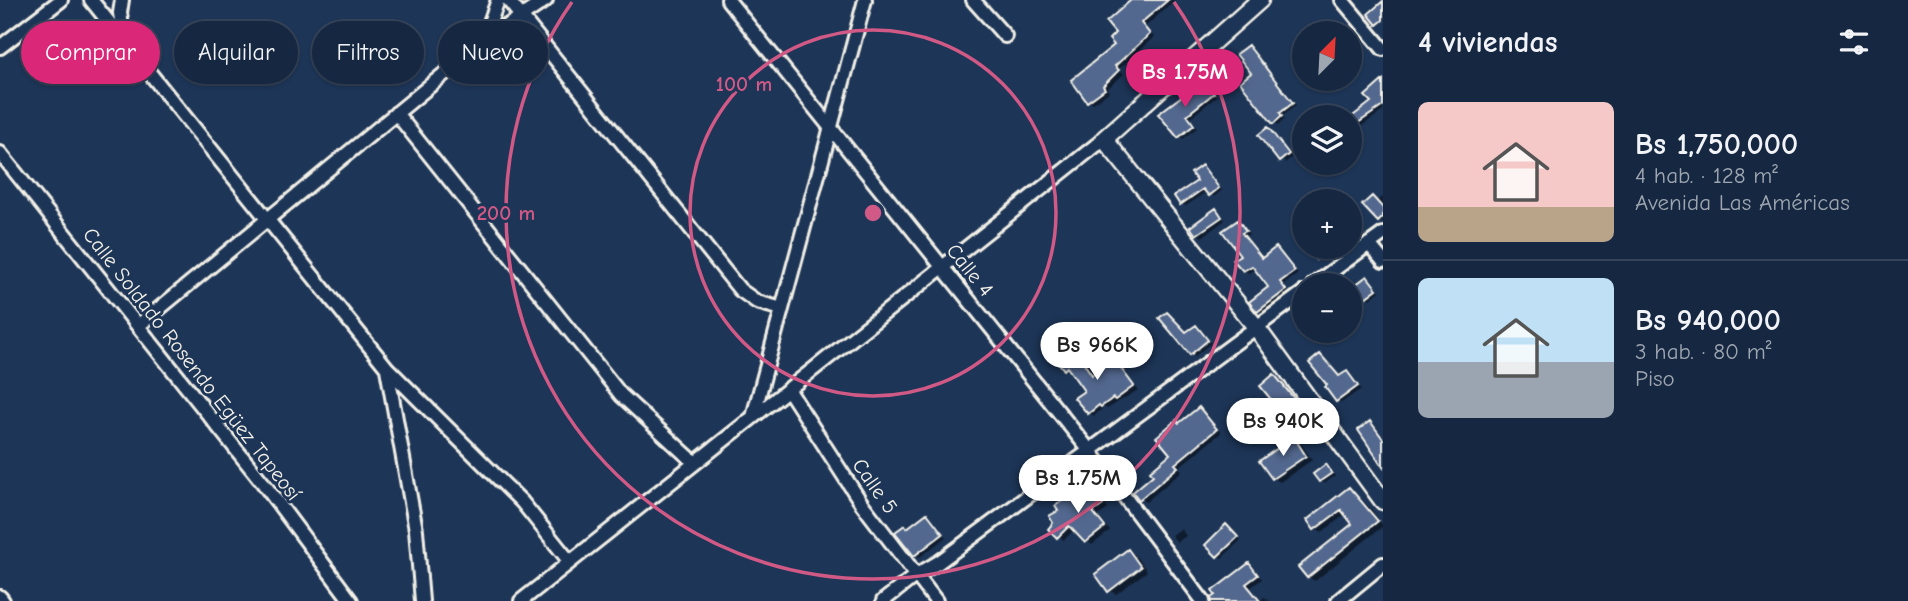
<!DOCTYPE html>
<html lang="es">
<head>
<meta charset="utf-8">
<style>
  :root { --surface:#162841; --page:#1f3048; --text:#f1f3f6; --muted:#9ea6b1; --line:#35445a; --accent:#db2777 }
  body { margin:0; font-family:"Comic Neue",sans-serif; background:var(--page); color:var(--text); height:100vh; display:flex; flex-direction:column; font-size:26px; white-space:nowrap }
  * { box-sizing:border-box; margin:0 }
  p { font-size:23px; color:var(--muted) }
  .icon { flex:none; width:38px; height:38px; fill:none; stroke:currentColor; stroke-width:2; stroke-linecap:round; stroke-linejoin:round }
  .map { position:relative; flex:1; overflow:hidden }
  .drawer { display:flex; flex-direction:column; background:var(--surface); width:525px }
  .drawer>* { flex:none }
  .guide { position:absolute; left:21px; top:21px; width:665px; height:63px; display:flex; gap:14px }
  .needle { width:46px; rotate:24deg }
  .fabs { position:absolute; left:1292px; top:21px; display:grid; gap:14px }
  .fabs a { display:grid; place-items:center; width:70px; height:70px; border-radius:50%; background:var(--surface); box-shadow:0 2px 5px #0004,0 0 0 2px var(--line); font-size:35px }
  .price { position:absolute; translate:-50% -60px; padding:0 16px; border-radius:24px; background:#fff; color:#222; font-size:23px; line-height:46px; filter:drop-shadow(0 2px 4px #0008) }
  .price::after { content:''; position:absolute; left:50%; top:42px; width:21px; height:16px; margin-left:-10px; background:inherit; clip-path:polygon(0 0,100% 0,50% 100%) }
  .price.current { background:var(--accent); color:#fff }
  ul { padding:0; list-style:none }
  li { display:flex; align-items:center; gap:21px; height:175px; padding:0 35px }
  li+li { border-top:2px solid var(--line) }
  li span { display:grid; place-items:center; flex:none; width:196px; height:140px; border-radius:10px; color:#555 }
  li>.icon { margin-inline-start:auto }
  span .icon { width:84px; height:84px; fill:#fffc; stroke-width:1 }
  li b { font-size:30px }
  h2 { display:flex; justify-content:space-between; align-items:center; height:84px; padding:0 35px; font-size:30px }
  .chip { padding:0 24px; border-radius:32px; background:var(--surface); box-shadow:0 2px 5px #0004,0 0 0 2px var(--line); font-size:24px; line-height:63px }
  .chip.current { background:var(--accent); color:#fff }
  main { display:flex; flex:1; min-height:0 }
  .map>svg:first-child { display:block }
  .shadow { fill:#0007 }
  .building { fill:#52688f; stroke:#f4f1e8; stroke-width:2 }
  .lines { fill:none; stroke-linecap:round; stroke-linejoin:round }
  .minor-casing { stroke:#f4f1e8; stroke-width:18 }
  .major-casing { stroke:#f4f1e8; stroke-width:21 }
  .minor { stroke:#1d3557; stroke-width:12 }
  .major { stroke:#1d3557; stroke-width:16 }
  .ring { fill:none; stroke:#d15985; stroke-width:3.5 }
  .labels { text-anchor:middle; stroke-width:6; stroke-linejoin:round; paint-order:stroke }
  .street-label { font-size:21px; fill:#f4f1e8; stroke:#1d3557 }
  .centre { fill:#d15985; stroke:#1d3557; stroke-width:3.5 }
  .ring-label { font-size:21px; text-anchor:middle; font-weight:bold; fill:#d15985; stroke:#1d3557; stroke-width:6; stroke-linejoin:round; paint-order:stroke }
</style>
</head>
<body>
<main>
<div class="map">
<svg width="1383" height="601" viewBox="0 0 1383 601">
  <rect width="100%" height="100%" fill="#1d3557"/>
  <filter id="ink" filterUnits="userSpaceOnUse"><feTurbulence type="fractalNoise" baseFrequency=".0143" numOctaves="2"/><feDisplacementMap in="SourceGraphic" scale="14" xChannelSelector="R" yChannelSelector="G"/><feConvolveMatrix kernelMatrix="1 2 1 2 8 2 1 2 1" color-interpolation-filters="sRGB"/></filter>
  <g filter="url(#ink)">
    <path class="shadow" d="M 1136,0 L 1175,0 L 1145,27 L 1154,37 L 1119,69 L 1124,74 L 1107,89 L 1109,92 L 1093,103 L 1088,100 Z
      M 1248,47 L 1296,105 L 1283,116 L 1285,119 L 1278,125 L 1274,122 L 1254,74 Z
      M 1203,82 L 1217,96 L 1190,118 L 1197,128 L 1183,139 L 1161,114 Z
      M 1383,83 L 1383,111 L 1353,132 L 1349,129 L 1349,121 L 1374,103 Z
      M 1268,129 L 1292,157 L 1285,163 L 1260,135 Z
      M 1202,167 L 1222,190 L 1214,197 L 1207,191 L 1186,206 L 1182,204 L 1199,181 Z
      M 1383,197 L 1383,223 L 1379,220 L 1372,198 L 1377,201 Z
      M 1216,210 L 1225,220 L 1202,237 L 1198,234 L 1193,227 Z
      M 1238,222 L 1249,234 L 1246,236 L 1263,259 L 1276,249 L 1298,274 L 1283,285 L 1289,293 L 1262,313 L 1258,310 L 1271,288 L 1255,268 L 1249,273 L 1244,270 Z
      M 1306,247 L 1336,247 L 1322,261 Z
      M 1367,278 L 1380,291 L 1370,299 L 1366,296 Z
      M 1167,314 L 1187,333 L 1196,327 L 1200,329 L 1211,343 L 1195,356 L 1191,353 Z
      M 1075,352 L 1081,355 L 1095,375 L 1114,361 L 1119,364 L 1138,390 L 1107,409 L 1104,407 L 1094,416 L 1089,413 L 1086,391 L 1070,371 L 1065,368 Z
      M 1320,356 L 1340,378 L 1347,373 L 1351,375 L 1361,389 L 1341,403 L 1337,401 Z
      M 1278,379 L 1300,405 L 1288,415 L 1284,412 Z
      M 1199,409 L 1205,412 L 1221,433 L 1179,467 L 1182,471 L 1146,502 L 1140,499 L 1173,454 Z
      M 1294,440 L 1301,443 L 1312,460 L 1280,482 L 1273,478 Z
      M 1326,466 L 1335,476 L 1325,483 L 1321,481 Z
      M 1086,485 L 1092,489 L 1108,509 L 1098,516 L 1110,531 L 1092,545 L 1075,529 L 1064,540 L 1050,529 Z
      M 1350,489 L 1371,509 L 1383,526 L 1315,581 L 1308,577 L 1354,525 L 1346,514 L 1322,532 L 1315,528 Z
      M 927,515 L 946,537 L 920,557 L 915,555 L 908,529 Z
      M 1181,529 L 1186,536 L 1177,542 L 1171,535 Z
      M 1230,529 L 1241,540 L 1222,558 L 1218,556 Z
      M 1128,551 L 1135,555 L 1147,571 L 1116,594 L 1109,590 Z
      M 1249,565 L 1262,579 L 1250,588 L 1261,600 L 1264,597 L 1270,601 L 1213,601 Z"/>
    <path class="building" d="M 1131,0 L 1168,0 L 1141,23 L 1150,34 L 1115,66 L 1119,70 L 1103,86 L 1105,89 L 1087,102 L 1071,80 L 1114,45 L 1109,39 L 1115,33 L 1106,22 Z
      M 1383,1 L 1383,20 L 1377,25 L 1368,14 Z
      M 1248,45 L 1293,103 L 1280,113 L 1282,116 L 1273,124 L 1240,82 L 1251,73 L 1236,54 Z
      M 1203,80 L 1214,93 L 1187,115 L 1194,125 L 1178,138 L 1158,114 Z
      M 1383,80 L 1383,106 L 1349,129 L 1349,119 L 1371,102 L 1365,96 Z
      M 1268,127 L 1289,154 L 1279,162 L 1258,135 Z
      M 1202,165 L 1219,188 L 1209,196 L 1203,189 L 1180,205 L 1174,196 L 1197,181 L 1191,173 Z
      M 1372,196 L 1383,208 L 1383,217 L 1378,222 L 1362,205 Z
      M 1216,208 L 1222,217 L 1196,235 L 1190,227 Z
      M 1238,220 L 1246,231 L 1242,233 L 1262,258 L 1276,247 L 1295,271 L 1280,282 L 1286,290 L 1257,312 L 1249,302 L 1268,287 L 1252,266 L 1243,271 L 1233,260 L 1240,255 L 1222,231 Z
      M 1304,247 L 1330,247 L 1316,260 Z
      M 1367,276 L 1377,289 L 1365,298 L 1355,285 Z
      M 1167,312 L 1186,332 L 1196,325 L 1208,340 L 1190,355 L 1159,318 Z
      M 1075,350 L 1092,375 L 1114,359 L 1134,386 L 1115,400 L 1113,398 L 1101,407 L 1099,405 L 1088,414 L 1074,398 L 1084,391 L 1067,367 L 1064,370 L 1058,362 Z
      M 1320,354 L 1339,376 L 1347,371 L 1358,386 L 1336,402 L 1325,387 L 1327,385 L 1309,363 Z
      M 1274,374 L 1297,402 L 1283,414 L 1260,386 Z
      M 1199,407 L 1217,429 L 1175,464 L 1178,467 L 1139,500 L 1133,492 L 1153,475 L 1150,471 L 1170,454 L 1156,437 L 1176,420 L 1179,423 Z
      M 1370,421 L 1383,439 L 1383,467 L 1358,430 Z
      M 1294,437 L 1306,456 L 1272,479 L 1259,461 Z
      M 1326,464 L 1332,473 L 1319,482 L 1313,474 Z
      M 1086,483 L 1103,505 L 1093,512 L 1105,527 L 1085,543 L 1069,526 L 1057,538 L 1048,529 L 1053,523 L 1049,516 L 1058,511 L 1055,506 Z
      M 1349,487 L 1378,521 L 1307,578 L 1298,567 L 1352,524 L 1341,510 L 1314,530 L 1307,520 Z
      M 927,513 L 943,534 L 914,556 L 895,532 L 905,525 L 907,528 Z
      M 1226,524 L 1238,537 L 1217,557 L 1205,545 Z
      M 1128,549 L 1141,567 L 1108,592 L 1095,574 Z
      M 1249,563 L 1258,575 L 1246,584 L 1260,601 L 1212,601 L 1211,598 L 1215,595 L 1212,591 Z"/>
    <g class="lines">
      <defs>
        <path id="minor" d="M 91,0 L 387,368 L 522,502 L 570,562
          M 122,0 L 120,13 L 124,39
          M 508,0 L 740,290 L 757,302 L 782,309
          M 728,0 L 1090,451 L 1203,601
          M 973,0 L 1005,36
          M 1342,0 L 1383,49
          M 483,42 L 498,0
          M 0,47 L 61,0
          M 396,113 L 621,395 L 695,463
          M 0,153 L 263,483 L 351,601
          M 1369,244 L 1383,261
          M 1313,285 L 1383,234
          M 138,326 L 483,42 L 546,0
          M 387,369 L 416,530 L 422,601
          M 788,389 L 862,504 L 936,601
          M 753,417 L 865,0
          M 0,597 L 3,601
          M 521,601 L 1104,139
          M 883,601 L 915,576 L 939,562 L 1304,292
          M 1338,601 L 1383,564"/>
        <path id="major" d="M 1260,0 L 1104,139 L 1256,327 L 1383,501"/>
      </defs>
      <use href="#minor" class="minor-casing"/>
      <use href="#major" class="major-casing"/>
      <use href="#minor" class="minor"/>
      <use href="#major" class="major"/>
    </g>
  </g>
  <g class="ring">
    <circle cx="873" cy="213" r="183"/>
    <path d="M1174 2A367 367 0 1 1 572 2"/>
  </g>
  <g class="labels">
    <g class="street-label">
      <text transform="translate(970 270) rotate(51)" y="7">Calle 4</text>
      <text transform="translate(192 364) rotate(52)" y="7">Calle Soldado Rosendo Egüez Tapeosí</text>
      <text transform="translate(875 486) rotate(55)" y="7">Calle 5</text>
    </g>
  </g>
  <circle cx="873" cy="213" r="10" class="centre"/>
  <g class="ring-label">
    <text x="744" y="91">100 m</text>
    <text x="506" y="220">200 m</text>
  </g>
</svg>
<div class="fabs">
<a><svg class="needle" viewBox="-14 -14 28 28"><path d="M0-13l5 13h-10z" fill="#e53935"/><path d="M0 13l5-13h-10z" fill="#9ea6b1"/></svg></a>
<a><svg class="icon" aria-label="layers" viewBox="0 0 24 24"><path d="M12 4l9 5-9 5-9-5zM3 14l9 5 9-5"/></svg></a>
<a>+</a>
<a>−</a>
</div>
<b class="price current" style="left:1185px;top:109px">Bs 1.75M</b>
<b class="price" style="left:1097px;top:382px">Bs 966K</b>
<b class="price" style="left:1283px;top:458px">Bs 940K</b>
<b class="price" style="left:1078px;top:515px">Bs 1.75M</b>
<div class="guide">
<a class="chip current">Comprar</a>
<a class="chip">Alquilar</a>
<a class="chip">Filtros</a>
<a class="chip">Nuevo</a>
</div>
</div>
<section class="drawer">
<h2>4 viviendas<svg class="icon" aria-label="filters" viewBox="0 0 24 24"><path d="M4 7h16M4 17h16"/><circle cx="9" cy="7" r="2"/><circle cx="15" cy="17" r="2"/></svg></h2>
<ul>
<li><span style="background:linear-gradient(#f6c9c9 75%,#b9a48a 0)"><svg class="icon" aria-label="home" viewBox="0 0 24 24"><path d="M3 11l9-7 9 7M6 9v11h12V9"/></svg></span><div><b>Bs 1,750,000</b><p>4 hab. · 128 m²</p><p>Avenida Las Américas</p></div></li>
<li><span style="background:linear-gradient(#bfe0f5 60%,#9aa5b1 0)"><svg class="icon" aria-label="home" viewBox="0 0 24 24"><path d="M3 11l9-7 9 7M6 9v11h12V9"/></svg></span><div><b>Bs 940,000</b><p>3 hab. · 80 m²</p><p>Piso</p></div></li>
</ul>
</section>
</main>
</body>
</html>
